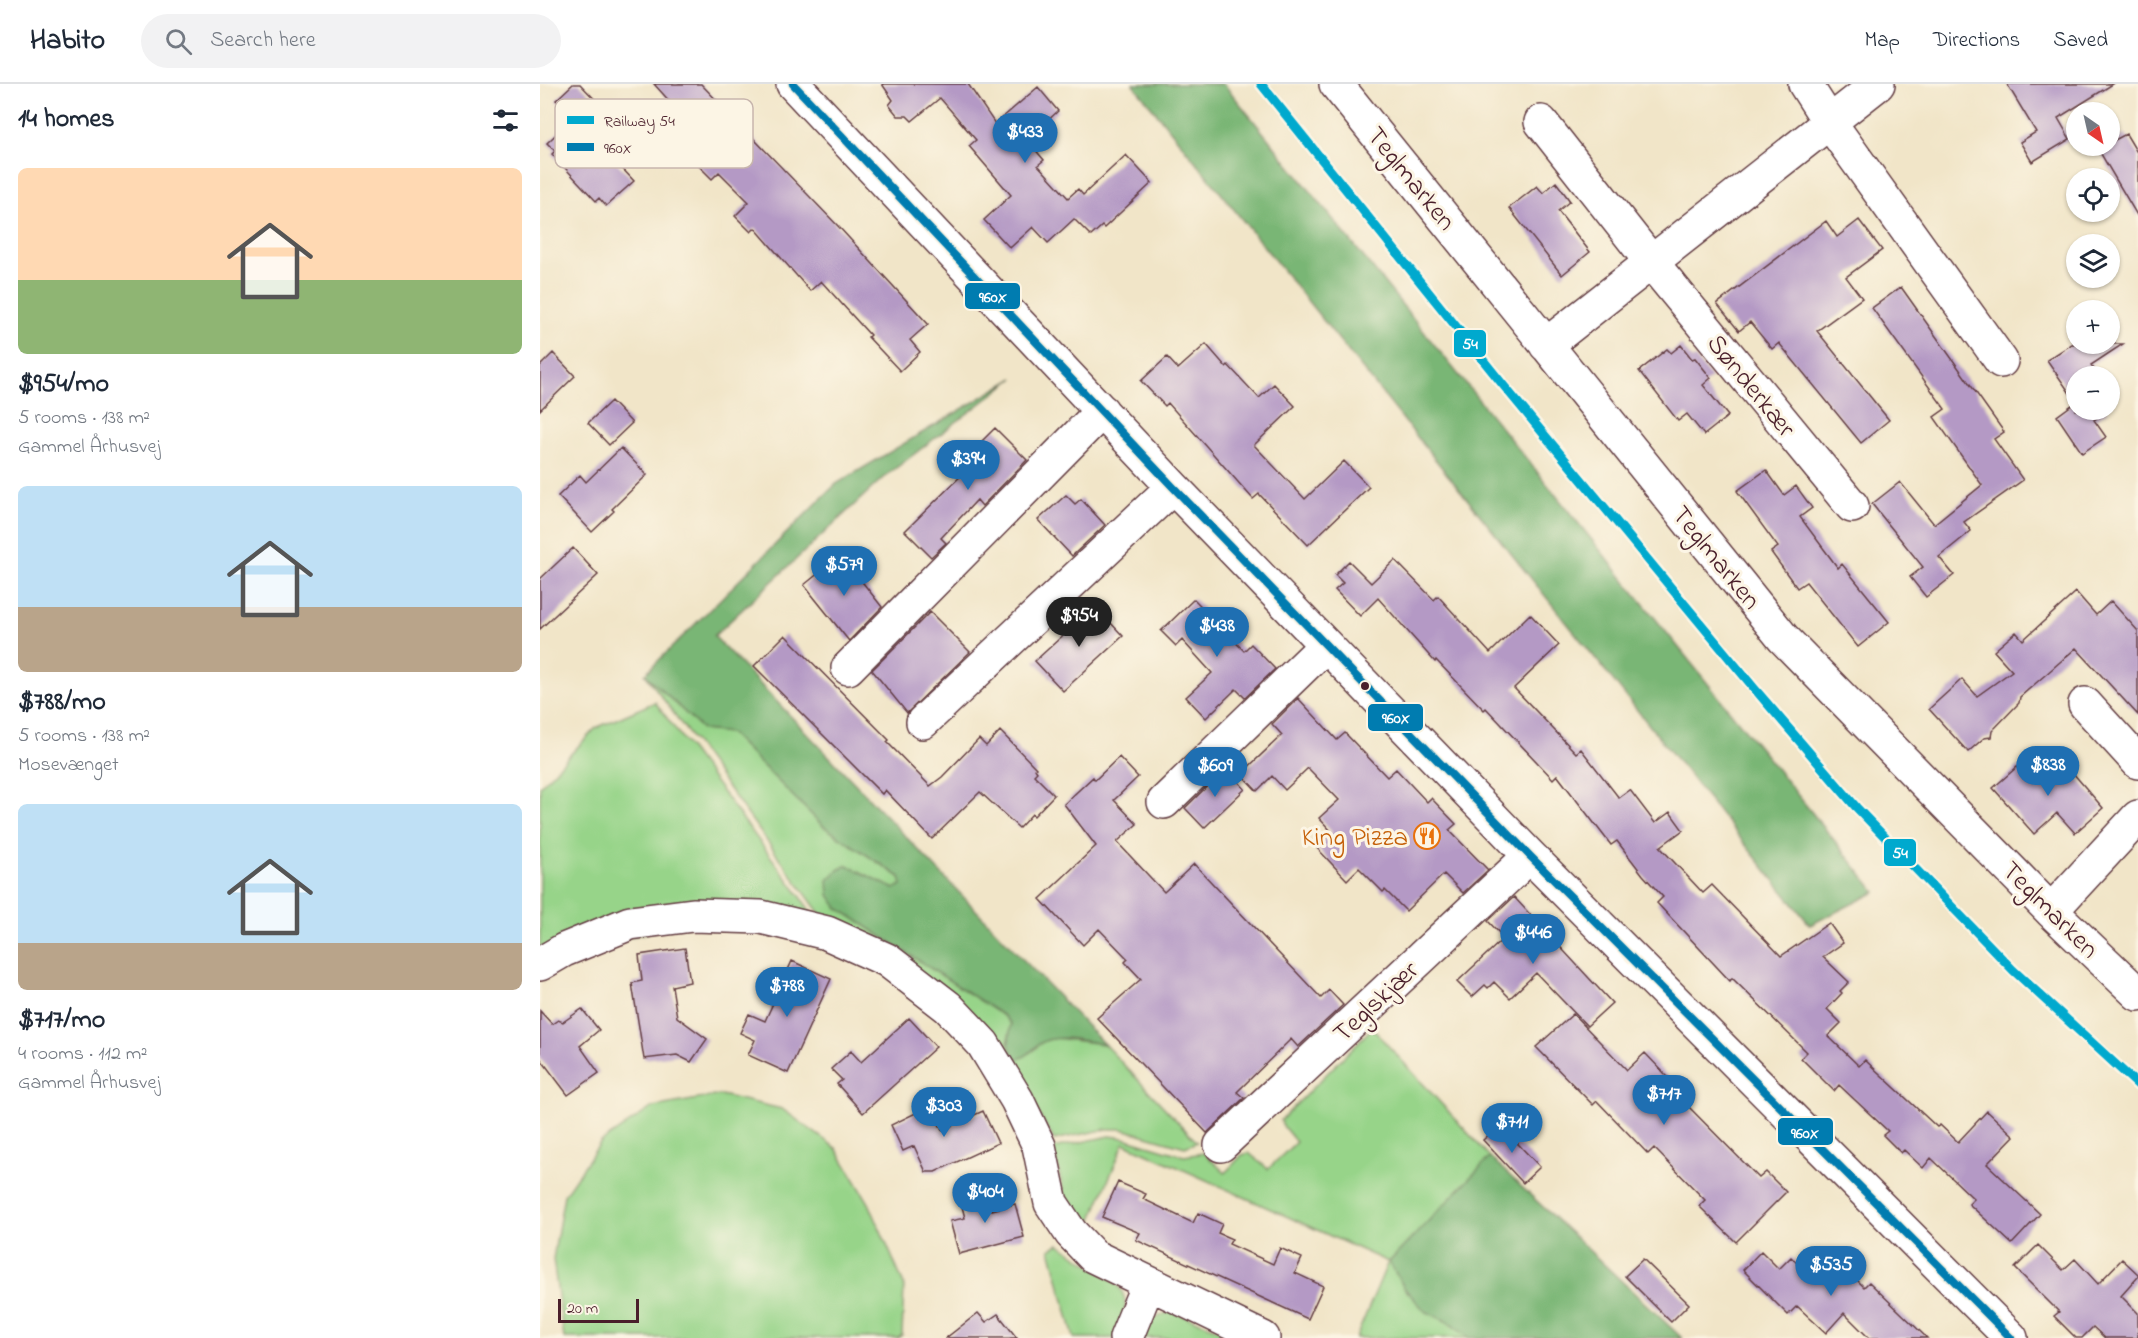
<!DOCTYPE html>
<html lang="en">
<head>
<meta charset="utf-8">
<style>
  :root { --surface:#fff; --page:#f2f2f3; --text:#1f2937; --muted:#747a83; --line:#e0e1e3; --accent:#1f6fb2 }
  body { margin:0; font-family:"Indie Flower",sans-serif; background:var(--page); color:var(--text); height:100vh; display:flex; flex-direction:column; font-size:22px; white-space:nowrap }
  * { box-sizing:border-box; margin:0 }
  p { font-size:20px; color:var(--muted) }
  .icon { flex:none; width:33px; height:33px; fill:none; stroke:currentColor; stroke-width:2; stroke-linecap:round; stroke-linejoin:round }
  .map { position:relative; flex:1; overflow:hidden }
  .sheet { display:flex; flex-direction:column; background:var(--surface); width:540px }
  .sheet>* { flex:none }
  .needle { width:39px; rotate:146deg }
  .fabs { position:absolute; left:1526px; top:18px; display:grid; gap:12px }
  .fabs a { display:grid; place-items:center; width:54px; height:54px; border-radius:50%; background:var(--surface); box-shadow:0 2px 4px #0004; font-size:30px }
  .scale { position:absolute; left:18px; bottom:15px; width:81px; box-sizing:border-box; padding-left:6px; border:3px solid #4a1f2b; border-top:0; font-size:16px; line-height:21px; white-space:nowrap; color:#4a1f2b; -webkit-text-stroke:4px #fcf5e5; paint-order:stroke }
  .price { position:absolute; translate:-50% -51px; padding:0 14px; border-radius:21px; background:var(--accent); color:#fff; font-size:20px; line-height:39px; filter:drop-shadow(0 2px 3px #0008) }
  .price::after { content:''; position:absolute; left:50%; top:36px; width:18px; height:14px; margin-left:-9px; background:inherit; clip-path:polygon(0 0,100% 0,50% 100%) }
  .price.active { background:#222; color:#fff }
  ul { padding:0; list-style:none }
  li { display:grid; align-content:center; gap:12px; height:318px; padding:0 18px }
  li span { display:grid; place-items:center; height:186px; border-radius:9px; color:#555 }
  li>.icon { margin-inline-start:auto }
  span .icon { width:108px; height:108px; fill:#fffc; stroke-width:1 }
  li b { font-size:26px }
  h2 { display:flex; justify-content:space-between; align-items:center; height:72px; padding:0 18px; font-size:26px }
  header { display:flex; align-items:center; gap:36px; box-sizing:border-box; height:84px; padding:0 30px; background:var(--surface); border-bottom:2px solid var(--line) }
  header strong { font-size:28px }
  nav { display:flex; gap:33px; margin-inline-start:auto; font-size:21px }
  .search { width:420px; height:54px; background:var(--page); display:flex; align-items:center; gap:15px; box-sizing:border-box; padding:0 21px; border-radius:33px; color:var(--muted); font-size:22px }
  main { display:flex; flex:1; min-height:0 }
  .map>svg:first-child { display:block }
  .green { fill:#97d489; stroke:#707a5a; stroke-width:1.5 }
  .forest { fill:#79b675; stroke:#626a50; stroke-width:1.5 }
  .building { fill:#b499c5 }
  .lines { fill:none; stroke-linecap:round; stroke-linejoin:round }
  .minor-casing { stroke:#633d43; stroke-width:36 }
  .minor { stroke:#fff; stroke-width:33 }
  .bus-1-casing { stroke:#fcf5e5; stroke-width:12 }
  .bus-1 { stroke:#007cb0; stroke-width:8 }
  .rail-1-casing { stroke:#fcf5e5; stroke-width:14 }
  .rail-1 { stroke:#00a9ce; stroke-width:9 }
  .bus-dot { fill:#4a1f2b; stroke:#fcf5e5; stroke-width:2 }
  .labels { text-anchor:middle; stroke-width:6; stroke-linejoin:round; paint-order:stroke }
  .street-label { font-size:27px; fill:#4a1f2b; stroke:#fcf5e5 }
  .food-label { font-size:27px; fill:#c56008; stroke:#fcf5e5; text-anchor:end }
  .key { fill:#fcf5e5; stroke:#c7b5ad; stroke-width:1.5 }
  .key-label { font-size:16px; fill:#4a1f2b }
  .line-badge { stroke:#fcf5e5; stroke-width:2 }
  .badge-label { font-size:16px; text-anchor:middle; font-weight:bold; fill:#fff }
</style>
</head>
<body>
<header>
<strong>Habito</strong>
<div class="search"><svg class="icon" aria-label="search" viewBox="0 0 24 24"><circle cx="10" cy="10" r="6"/><path d="M15 15l6 6"/></svg>Search here</div>
<nav><a>Map</a><a>Directions</a><a>Saved</a></nav>
</header>
<main>
<section class="sheet">
<h2>14 homes<svg class="icon" aria-label="filters" viewBox="0 0 24 24"><path d="M4 7h16M4 17h16"/><circle cx="9" cy="7" r="2"/><circle cx="15" cy="17" r="2"/></svg></h2>
<ul>
<li><span style="background:linear-gradient(#ffd9b3 60%,#8fb573 0)"><svg class="icon" aria-label="home" viewBox="0 0 24 24"><path d="M3 11l9-7 9 7M6 9v11h12V9"/></svg></span><div><b>$954/mo</b><p>5 rooms · 138 m²</p><p>Gammel Århusvej</p></div></li>
<li><span style="background:linear-gradient(#bfe0f5 65%,#b9a48a 0)"><svg class="icon" aria-label="home" viewBox="0 0 24 24"><path d="M3 11l9-7 9 7M6 9v11h12V9"/></svg></span><div><b>$788/mo</b><p>5 rooms · 138 m²</p><p>Mosevænget</p></div></li>
<li><span style="background:linear-gradient(#bfe0f5 75%,#b9a48a 0)"><svg class="icon" aria-label="home" viewBox="0 0 24 24"><path d="M3 11l9-7 9 7M6 9v11h12V9"/></svg></span><div><b>$717/mo</b><p>4 rooms · 112 m²</p><p>Gammel Århusvej</p></div></li>
</ul>
</section>
<div class="map">
<svg width="1598" height="1254" viewBox="0 0 1598 1254">
  <rect width="100%" height="100%" fill="#fcf5e5"/>
  <filter id="ink" filterUnits="userSpaceOnUse"><feTurbulence type="fractalNoise" baseFrequency=".0167" numOctaves="2"/><feDisplacementMap in="SourceGraphic" scale="12" xChannelSelector="R" yChannelSelector="G"/><feConvolveMatrix kernelMatrix="1 2 1 2 8 2 1 2 1" color-interpolation-filters="sRGB"/></filter>
  <filter id="wash" filterUnits="userSpaceOnUse"><feTurbulence type="fractalNoise" baseFrequency=".008" numOctaves="4" result="noise"/><feDisplacementMap in="SourceGraphic" scale="24" xChannelSelector="R" yChannelSelector="G"/><feGaussianBlur stdDeviation="1.35" result="paint"/><feColorMatrix in="noise" values="0 0 0 0 0 0 0 0 0 0 0 0 0 0 0 0 0 1.4 0 .05"/><feComposite in="paint" operator="in"/></filter>
  <g filter="url(#wash)">
    <rect width="100%" height="100%" fill="#f1e5c8"/>
    <path class="green" d="M 105,590 L 163,646 L 190,649 L 283,742 L 360,793 L 363,801 L 354,805 L 307,781 L 298,786 L 298,824 L 464,932 L 471,940 L 468,959 L 493,967 L 502,957 L 515,954 L 564,960 L 657,1058 L 645,1063 L 582,1045 L 567,1045 L 514,1056 L 484,1005 L 286,838 Z
      M 115,618 L 261,813 L 275,835 L 212,823 L 0,875 L 0,702 L 56,644 Z
      M 832,944 L 950,1073 L 849,1178 L 885,1227 L 906,1237 L 927,1252 L 927,1254 L 816,1254 L 848,1178 L 584,1059 L 546,1149 L 528,1127 L 513,1064 L 570,1052 L 584,1054 L 644,1072 L 664,1069 L 685,1089 L 702,1071 L 709,1069 L 728,1085 L 756,1058 L 742,1041 L 741,1036 Z
      M 181,1011 L 242,1025 L 296,1064 L 329,1119 L 364,1201 L 362,1251 L 358,1254 L 24,1254 L 13,1175 L 24,1111 L 61,1058 L 113,1023 Z
      M 519,1160 L 576,1199 C 593,1219 583,1232 576,1254 L 534,1254 L 510,1165 Z
      M 631,1227 L 702,1254 L 601,1254 L 613,1235 Z"/>
    <path class="forest" d="M 593,0 L 684,0 L 1336,808 L 1270,841 Z
      M 474,294 L 343,394 L 174,552 L 564,960 C 546,958 521,950 505,957 C 494,961 490,973 477,975 C 466,965 469,954 471,940 L 464,932 L 298,824 L 289,811 L 288,796 L 298,786 L 307,781 L 354,805 L 362,801 L 360,793 L 283,742 L 190,649 L 163,646 L 105,590 L 296,400 Z
      M 950,1073 L 1142,1254 L 927,1254 L 927,1252 L 906,1237 L 885,1227 L 865,1205 L 849,1178 Z"/>
    <g id="blocks">
      <path class="building" d="M 33,0 L 40,0 L 67,28 L 47,47 L 94,97 L 66,122 L 59,114 L 56,117 L 12,70 L 15,67 L 7,59 L 33,34 L 16,16 Z
        M 114,0 L 161,0 L 298,142 L 388,240 L 370,256 L 380,268 L 360,287 L 328,253 L 330,251 L 281,197 L 270,207 L 215,144 L 211,148 L 195,132 L 209,118 L 179,88 L 172,95 L 137,60 L 148,50 L 126,28 L 133,21 Z
        M 342,0 L 428,0 L 455,40 L 498,3 L 518,27 L 487,56 L 504,76 L 498,81 L 528,114 L 538,105 L 543,111 L 586,71 L 612,99 L 564,144 L 562,142 L 551,152 L 534,135 L 508,159 L 493,143 L 470,164 L 444,136 L 471,111 L 429,62 L 436,56 L 400,14 L 372,37 L 367,32 L 358,32 L 349,21 L 353,16 Z
        M 1467,0 L 1573,0 L 1518,34 L 1530,55 L 1492,78 L 1480,58 L 1496,48 Z
        M 1586,50 L 1598,70 L 1598,133 L 1558,65 L 1569,62 L 1569,59 Z
        M 1016,98 L 1030,117 L 1018,127 L 1050,168 L 1022,191 L 969,124 L 997,102 L 1003,109 Z
        M 1319,136 L 1342,166 L 1306,193 L 1322,214 L 1277,247 L 1349,336 L 1321,359 L 1239,259 L 1232,265 L 1210,238 L 1199,247 L 1177,220 L 1286,137 L 1297,153 Z
        M 1361,203 L 1464,348 L 1454,355 L 1483,396 L 1424,438 L 1431,447 L 1399,473 L 1414,491 L 1386,513 L 1370,493 L 1383,483 L 1332,420 L 1360,398 L 1394,440 L 1442,401 L 1394,333 L 1405,325 L 1332,224 Z
        M 666,260 L 686,283 L 688,281 L 719,314 L 734,300 L 755,322 L 714,361 L 765,415 L 804,377 L 829,403 L 768,461 L 719,410 L 713,415 L 628,319 L 625,322 L 601,297 L 627,273 L 638,285 Z
        M 1532,260 L 1583,260 L 1551,281 L 1559,292 L 1536,292 L 1536,318 L 1507,276 Z
        M 1141,261 L 1152,275 L 1155,274 L 1171,294 L 1163,301 L 1188,332 L 1164,351 L 1147,330 L 1138,337 L 1099,287 L 1127,265 L 1131,269 Z
        M 13,269 L 35,292 L 0,326 L 0,282 Z
        M 71,317 L 92,339 L 69,361 L 48,339 Z
        M 1536,318 L 1536,326 L 1569,326 L 1554,336 L 1566,353 L 1542,369 L 1517,332 Z
        M 455,344 L 487,376 L 442,422 L 437,416 L 401,454 L 406,459 L 391,473 L 365,447 L 439,374 L 432,367 Z
        M 81,364 L 107,391 L 72,425 L 74,427 L 52,448 L 18,412 L 40,391 L 46,398 Z
        M 1226,386 L 1244,411 L 1256,402 L 1272,424 L 1260,433 L 1298,484 L 1302,480 L 1349,538 L 1318,563 L 1266,498 L 1257,504 L 1231,468 L 1238,463 L 1197,407 Z
        M 526,411 L 535,420 L 541,415 L 565,441 L 532,472 L 498,436 Z
        M 33,464 L 58,491 L 0,545 L 0,495 Z
        M 301,471 L 342,523 L 309,557 L 264,501 Z
        M 855,476 L 894,516 L 898,512 L 950,569 L 990,530 L 1019,561 L 974,604 L 1036,669 L 1041,665 L 1079,714 L 1090,706 L 1115,739 L 1130,728 L 1143,746 L 1120,763 L 1163,809 L 1172,801 L 1241,872 L 1289,839 L 1303,859 L 1283,873 L 1309,898 L 1300,907 L 1302,909 L 1287,925 L 1301,939 L 1288,952 L 1319,982 L 1325,976 L 1397,1043 L 1400,1041 L 1418,1058 L 1447,1027 L 1474,1052 L 1447,1080 L 1500,1130 L 1472,1160 L 1429,1120 L 1434,1115 L 1391,1074 L 1383,1084 L 1364,1066 L 1361,1069 L 1343,1051 L 1348,1047 L 1299,1001 L 1294,1007 L 1261,974 L 1267,968 L 1192,894 L 1190,897 L 1117,819 L 1123,813 L 1103,791 L 1077,757 L 1071,761 L 1017,691 L 1013,695 L 946,624 L 944,626 L 896,576 L 895,578 L 838,514 L 820,532 L 795,506 L 803,499 L 795,491 L 809,477 L 831,499 Z
        M 1536,508 L 1556,531 L 1571,517 L 1598,547 L 1598,631 L 1536,564 L 1480,613 L 1479,619 L 1452,647 L 1451,653 L 1444,654 L 1428,668 L 1389,625 L 1422,595 L 1437,612 L 1472,587 L 1454,567 L 1476,548 L 1483,556 Z
        M 654,515 L 704,567 L 711,560 L 735,585 L 705,614 L 696,605 L 666,634 L 646,613 L 672,589 L 642,556 L 636,562 L 621,547 Z
        M 555,522 L 583,552 L 523,607 L 495,577 Z
        M 390,528 L 430,568 L 367,629 L 332,586 Z
        M 245,551 L 349,656 L 347,658 L 390,702 L 402,693 L 439,655 L 446,662 L 460,647 L 496,684 L 495,685 L 497,688 L 494,691 L 514,711 L 494,732 L 492,730 L 479,744 L 440,708 L 392,755 L 345,706 L 342,710 L 214,582 Z
        M 758,614 L 797,656 L 805,649 L 847,693 L 856,685 L 887,718 L 891,714 L 916,740 L 909,746 L 948,786 L 923,809 L 904,790 L 866,827 L 845,806 L 843,808 L 819,784 L 807,796 L 776,763 L 792,748 L 779,734 L 799,716 L 768,684 L 745,706 L 732,692 L 717,707 L 701,690 L 742,651 L 732,640 Z
        M 579,673 L 598,693 L 574,716 L 597,740 L 577,758 L 624,808 L 654,780 L 781,914 L 789,906 L 803,921 L 758,963 L 751,955 L 697,1008 L 704,1014 L 667,1049 L 557,934 L 601,895 L 585,878 L 588,875 L 559,845 L 543,861 L 500,815 L 556,762 L 524,720 L 553,693 L 555,696 Z
        M 1520,674 L 1563,724 L 1535,749 L 1517,729 L 1494,750 L 1453,704 L 1477,683 L 1485,683 L 1497,695 Z
        M 686,684 L 705,705 L 664,744 L 645,724 Z
        M 974,813 L 1072,919 L 1047,942 L 996,889 L 970,914 L 954,898 L 948,904 L 945,901 L 932,913 L 917,898 L 964,854 L 948,837 Z
        M 145,864 L 150,898 L 132,902 L 137,933 L 167,955 L 151,978 L 137,971 L 104,975 L 92,899 L 102,897 L 99,871 Z
        M 252,877 L 291,895 L 248,989 L 208,971 L 215,956 L 200,949 L 209,930 L 225,937 Z
        M 42,925 L 59,946 L 40,962 L 59,989 L 28,1011 L 0,974 L 0,927 L 12,940 L 18,936 L 23,938 Z
        M 1033,930 L 1087,986 L 1105,969 L 1148,1014 L 1144,1018 L 1219,1094 L 1226,1088 L 1246,1108 L 1196,1158 L 1159,1122 L 1165,1116 L 1114,1064 L 1108,1070 L 1057,1017 L 1053,1021 L 996,963 Z
        M 369,934 L 396,963 L 323,1029 L 297,1000 L 302,996 L 291,985 L 311,967 L 321,978 Z
        M 390,1022 L 402,1046 L 443,1027 L 458,1059 L 395,1088 L 386,1088 L 374,1062 L 363,1067 L 351,1041 Z
        M 960,1041 L 1000,1083 L 983,1099 L 943,1056 Z
        M 578,1098 L 606,1110 L 603,1115 L 653,1139 L 658,1129 L 682,1140 L 678,1149 L 692,1155 L 689,1160 L 733,1180 L 740,1164 L 762,1174 L 755,1189 L 783,1202 L 768,1235 L 596,1156 L 600,1149 L 562,1133 Z
        M 448,1107 L 452,1126 L 475,1120 L 484,1153 L 419,1170 L 410,1137 L 425,1134 L 420,1115 Z
        M 1498,1161 L 1523,1186 L 1535,1175 L 1558,1200 L 1582,1175 L 1598,1190 L 1598,1193 L 1581,1212 L 1598,1229 L 1598,1254 L 1565,1254 L 1553,1243 L 1542,1254 L 1536,1254 L 1514,1232 L 1519,1228 L 1475,1184 Z
        M 1221,1167 L 1239,1185 L 1251,1173 L 1271,1193 L 1292,1171 L 1324,1203 L 1329,1198 L 1387,1254 L 1329,1254 L 1304,1229 L 1286,1249 L 1257,1222 L 1248,1231 L 1203,1186 Z
        M 1103,1175 L 1149,1220 L 1131,1238 L 1085,1192 Z
        M 438,1229 L 446,1238 L 458,1230 L 477,1254 L 406,1254 Z"/>
    </g>
  </g>
  <g filter="url(#ink)">
    <use href="#blocks" fill-opacity="0" stroke="#633d43" stroke-width="1.5"/>
    <g class="lines">
      <defs>
        <path id="minor" d="M 253,0 L 633,403 L 990,772 L 1471,1254
          M 796,0 L 1243,554 L 1511,827 L 1598,910
          M 1265,0 L 1290,39 L 1461,277
          M 1001,38 L 1112,179 L 1312,422
          M 1006,261 L 1338,0
          M 308,584 L 562,327
          M 1545,620 L 1598,678
          M 383,638 L 633,403
          M 624,718 L 785,562
          M 1511,827 L 1598,733
          M 0,880 L 24,866 L 90,839 L 153,831 L 221,833 L 287,849 L 347,876 L 408,923 L 443,960 L 477,1016 L 499,1062 L 511,1119 L 531,1149 L 553,1172 L 723,1254
          M 681,1061 L 990,772
          M 586,1254 L 608,1200"/>
      </defs>
      <use href="#minor" class="minor-casing"/>
      <use href="#minor" class="minor"/>
      <defs>
        <path id="bus-1" d="M 253,0 L 633,403 L 990,772 L 1471,1254"/>
      </defs>
      <use href="#bus-1" class="bus-1-casing"/>
      <use href="#bus-1" class="bus-1"/>
      <defs>
        <path id="rail-1" d="M 721,0 L 964,302 L 1214,604 L 1316,723 L 1473,886 L 1598,1001"/>
      </defs>
      <use href="#rail-1" class="rail-1-casing"/>
      <use href="#rail-1" class="rail-1"/>
    </g>
  </g>
  <defs>
    <symbol id="restaurant-ring" viewBox="-11 -11 22 22"><circle r="9.5" fill="#fcf5e5" stroke="#e8710a" stroke-width="1.5"/><path d="M-5-6h1v4h1v-4h1v4h1v-4h1v5L-1.5 .5V6h-2V.5L-5-1ZM5-6V6H3V1.5H1.5Q1.5-4 5-6Z" fill="#e8710a"/></symbol>
  </defs>
  <g fill-rule="evenodd">
    <use href="#restaurant-ring" x="872" y="737" width="30" height="30"/>
  </g>
  <circle class="bus-dot" cx="825" cy="602" r="5"/>
  <g class="labels">
    <g class="street-label">
      <text transform="translate(872 94) rotate(51)" y="9">Teglmarken</text>
      <text transform="translate(1212 301) rotate(51)" y="9">Sønderkær</text>
      <text transform="translate(1177 473) rotate(51)" y="9">Teglmarken</text>
      <text transform="translate(1511 825) rotate(45)" y="9">Teglmarken</text>
      <text transform="translate(835 917) rotate(-43)" y="9">Teglskjær</text>
    </g>
    <g class="food-label">
      <text x="868" y="761">King Pizza</text>
    </g>
  </g>
  <rect x="15" y="15" width="198" height="69" rx="9" class="key"/>
  <rect x="27" y="32" width="27" height="8" fill="#00a9ce"/>
  <rect x="27" y="59" width="27" height="8" fill="#007cb0"/>
  <g class="key-label">
    <text x="64" y="42">Railway 54</text>
    <text x="64" y="69">960X</text>
  </g>
  <g class="line-badge">
    <rect x="424" y="198" width="57" height="28" rx="6" fill="#007cb0"/>
    <rect x="913" y="245" width="34" height="29" rx="6" fill="#00a9ce"/>
    <rect x="827" y="619" width="57" height="29" rx="6" fill="#007cb0"/>
    <rect x="1343" y="754" width="34" height="29" rx="6" fill="#00a9ce"/>
    <rect x="1237" y="1033" width="57" height="29" rx="6" fill="#007cb0"/>
  </g>
  <g class="badge-label">
    <text x="453" y="218">960X</text>
    <text x="930" y="265">54</text>
    <text x="856" y="639">960X</text>
    <text x="1360" y="774">54</text>
    <text x="1265" y="1054">960X</text>
  </g>
</svg>
<div class="fabs">
<a><svg class="needle" viewBox="-14 -14 28 28"><path d="M0-13l5 13h-10z" fill="#e53935"/><path d="M0 13l5-13h-10z" fill="#747a83"/></svg></a>
<a><svg class="icon" aria-label="locate" viewBox="0 0 24 24"><circle cx="12" cy="12" r="6"/><path d="M12 2v4M12 18v4M2 12h4M18 12h4"/></svg></a>
<a><svg class="icon" aria-label="layers" viewBox="0 0 24 24"><path d="M12 4l9 5-9 5-9-5zM3 14l9 5 9-5"/></svg></a>
<a>+</a>
<a>−</a>
</div>
<div class="scale">20 m</div>
<b class="price" style="left:485px;top:80px">$433</b>
<b class="price" style="left:428px;top:407px">$394</b>
<b class="price" style="left:304px;top:513px">$579</b>
<b class="price active" style="left:539px;top:564px">$954</b>
<b class="price" style="left:677px;top:574px">$438</b>
<b class="price" style="left:1508px;top:713px">$838</b>
<b class="price" style="left:675px;top:714px">$609</b>
<b class="price" style="left:993px;top:881px">$446</b>
<b class="price" style="left:247px;top:934px">$788</b>
<b class="price" style="left:1124px;top:1042px">$717</b>
<b class="price" style="left:404px;top:1054px">$303</b>
<b class="price" style="left:972px;top:1070px">$711</b>
<b class="price" style="left:445px;top:1140px">$404</b>
<b class="price" style="left:1291px;top:1213px">$535</b>
</div>
</main>
</body>
</html>
